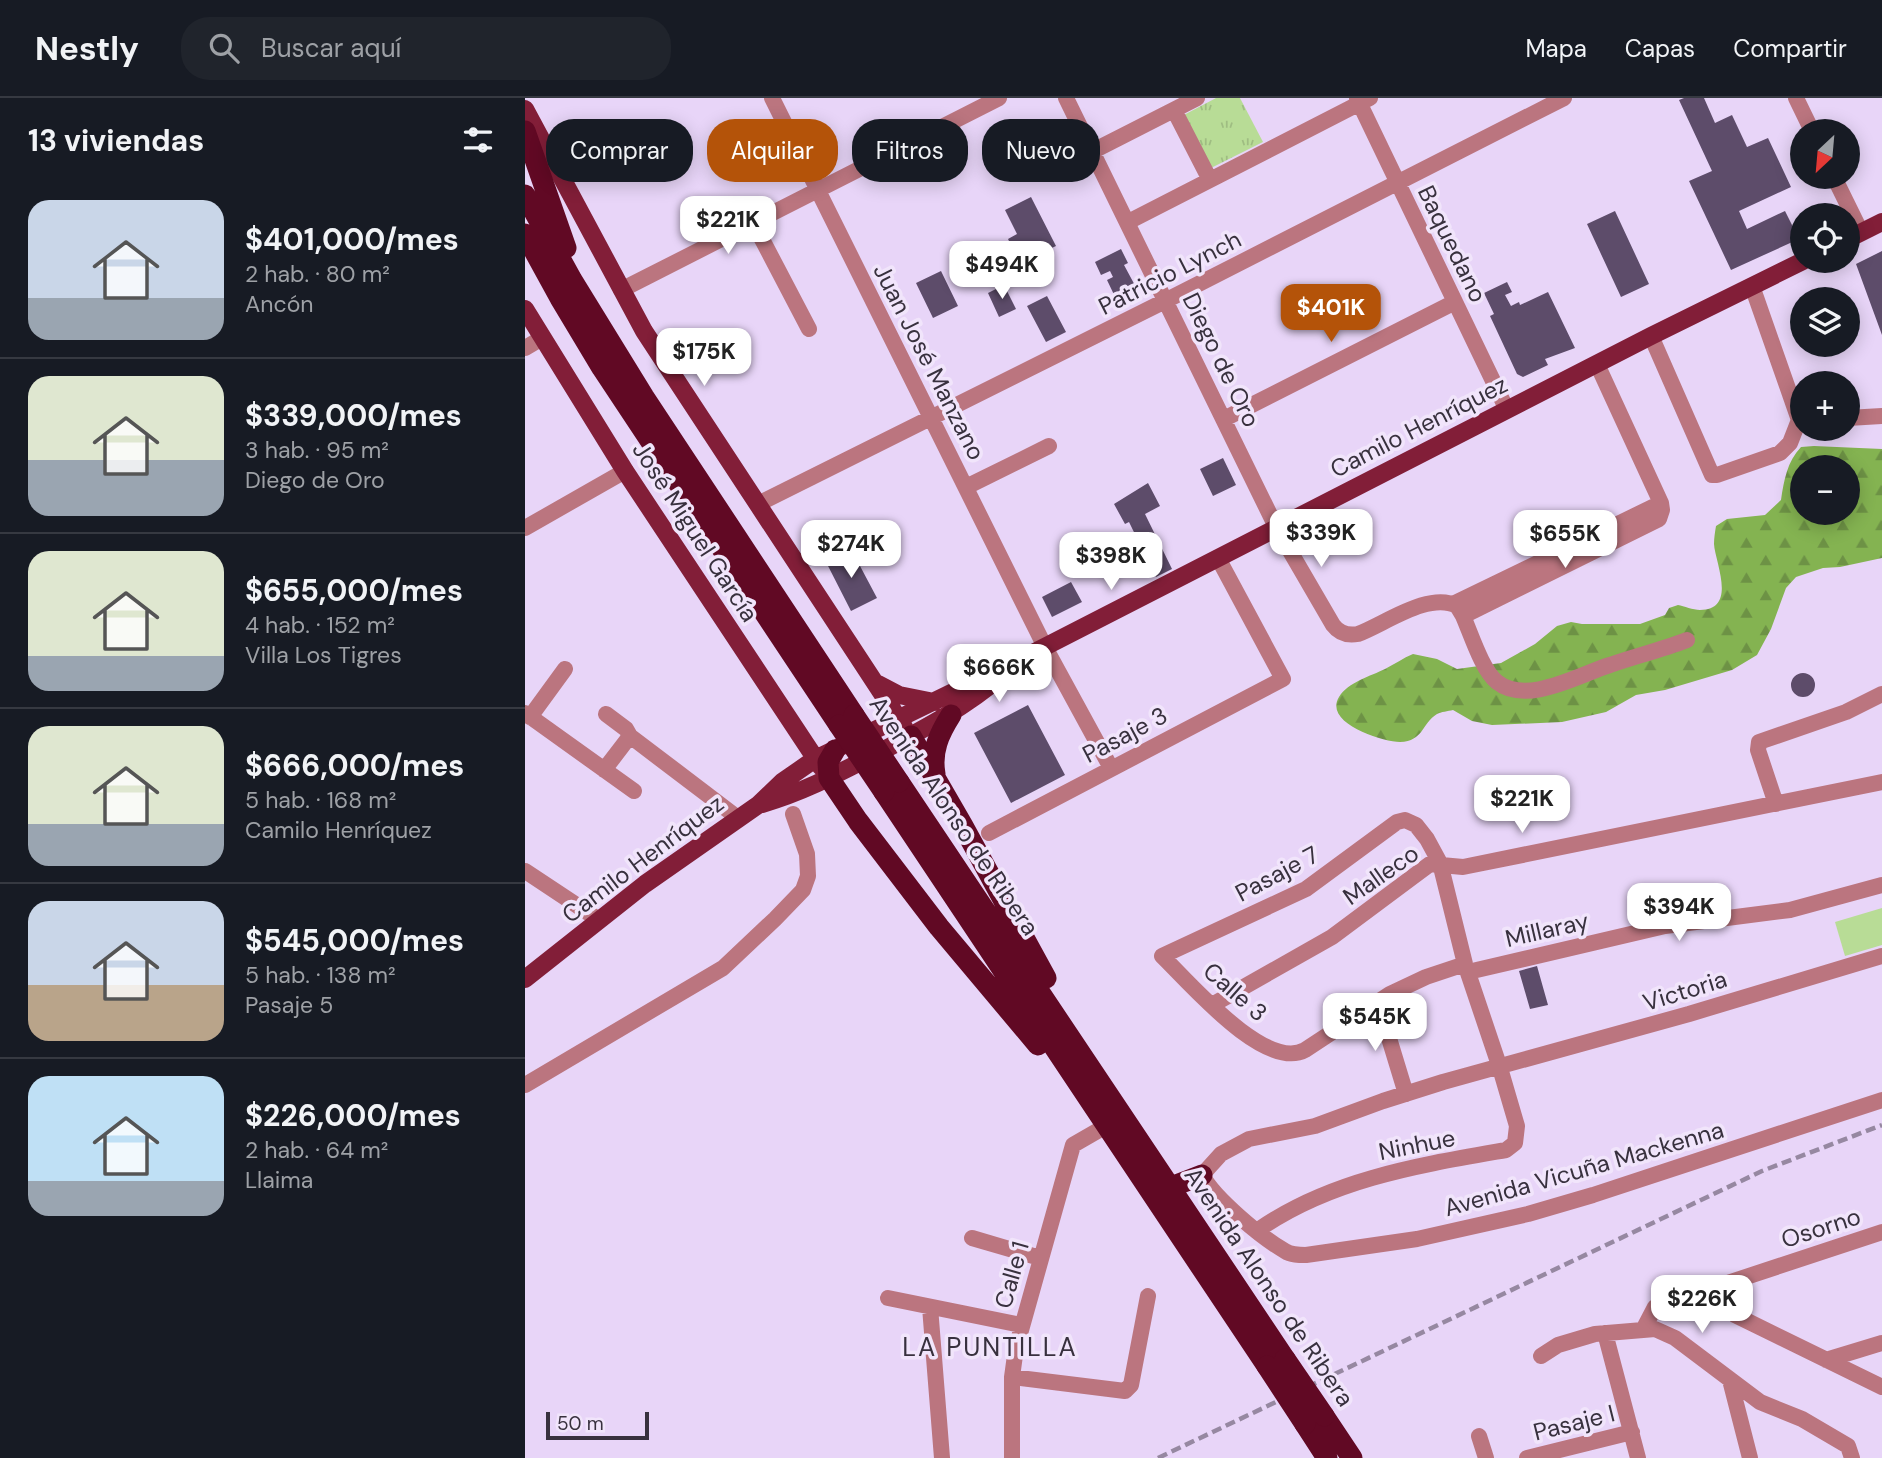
<!DOCTYPE html>
<html lang="es">
<head>
<meta charset="utf-8">
<style>
  :root { --surface:#171b24; --page:#20242c; --text:#f1f3f6; --muted:#9ea1a6; --line:#363941; --accent:#b45309 }
  body { margin:0; font-family:"DM Sans",sans-serif; background:var(--page); color:var(--text); height:100vh; display:flex; flex-direction:column; font-size:26px; white-space:nowrap }
  * { box-sizing:border-box; margin:0 }
  p { font-size:23px; color:var(--muted) }
  .icon { flex:none; width:38px; height:38px; fill:none; stroke:currentColor; stroke-width:2; stroke-linecap:round; stroke-linejoin:round }
  .map { position:relative; flex:1; overflow:hidden }
  .sheet { display:flex; flex-direction:column; background:var(--surface); width:525px }
  .sheet>* { flex:none }
  .top-card { position:absolute; left:21px; top:21px; width:665px; height:63px; display:flex; gap:14px }
  .needle { width:46px; rotate:206deg }
  .tools { position:absolute; left:1265px; top:21px; display:grid; gap:14px }
  .tools a { display:grid; place-items:center; width:70px; height:70px; border-radius:50%; background:var(--surface); box-shadow:0 4px 18px #0003; font-size:35px }
  .scale { position:absolute; left:21px; bottom:18px; width:103px; box-sizing:border-box; padding-left:7px; border:4px solid #38313e; border-top:0; font-size:19px; line-height:24px; white-space:nowrap; color:#38313e; -webkit-text-stroke:5px #f1e5fb; paint-order:stroke }
  .price { position:absolute; translate:-50% -60px; padding:0 16px; border-radius:14px; background:#fff; color:#222; font-size:23px; line-height:46px; filter:drop-shadow(0 2px 4px #0008) }
  .price::after { content:''; position:absolute; left:50%; top:42px; width:21px; height:16px; margin-left:-10px; background:inherit; clip-path:polygon(0 0,100% 0,50% 100%) }
  .price.selected { background:var(--accent); color:#fff }
  ul { padding:0; list-style:none }
  li { display:flex; align-items:center; gap:21px; height:175px; padding:0 28px }
  li+li { border-top:2px solid var(--line) }
  li span { display:grid; place-items:center; flex:none; width:196px; height:140px; border-radius:21px; color:#555 }
  li>.icon { margin-inline-start:auto }
  span .icon { width:84px; height:84px; fill:#fffc; stroke-width:1 }
  li b { font-size:30px }
  h2 { display:flex; justify-content:space-between; align-items:center; height:84px; padding:0 28px; font-size:30px }
  .chip { padding:0 24px; border-radius:28px; background:var(--surface); box-shadow:0 4px 18px #0003; font-size:24px; line-height:63px }
  .chip.selected { background:var(--accent); color:#fff }
  header { display:flex; align-items:center; gap:42px; box-sizing:border-box; height:98px; padding:0 35px; background:var(--surface); border-bottom:2px solid var(--line) }
  header strong { font-size:33px }
  nav { display:flex; gap:38px; margin-inline-start:auto; font-size:24px }
  .search { width:490px; height:63px; background:var(--page); display:flex; align-items:center; gap:18px; box-sizing:border-box; padding:0 24px; border-radius:28px; color:var(--muted); font-size:26px }
  main { display:flex; flex:1; min-height:0 }
  .map>svg:first-child { display:block }
  .forest { fill:url(#forest-firs); fill-rule:evenodd }
  .park { fill:url(#park-tufts) }
  .pitch { fill:#b8dc96 }
  .building { fill:#5d4c6a }
  .lines { fill:none; stroke-linecap:round; stroke-linejoin:round }
  .minor { stroke:#bb757f; stroke-width:16 }
  .major { stroke:#821e38; stroke-width:18 }
  .highway { stroke:#610924; stroke-width:21 }
  .rail { stroke:#9688a1; stroke-width:4.5; stroke-dasharray:10 5; stroke-linecap:butt }
  .highway-bridge { stroke:#610924; stroke-width:21 }
  .labels { text-anchor:middle; stroke-width:7; stroke-linejoin:round; paint-order:stroke }
  .street-label { font-size:24px; fill:#38313e; stroke:#f1e5fb }
  .neighbourhood-label { font-size:26px; letter-spacing:2px; fill:#38313e; stroke:#f1e5fb }
</style>
</head>
<body>
<header>
<strong>Nestly</strong>
<div class="search"><svg class="icon" aria-label="search" viewBox="0 0 24 24"><circle cx="10" cy="10" r="6"/><path d="M15 15l6 6"/></svg>Buscar aquí</div>
<nav><a>Mapa</a><a>Capas</a><a>Compartir</a></nav>
</header>
<main>
<section class="sheet">
<h2>13 viviendas<svg class="icon" aria-label="filters" viewBox="0 0 24 24"><path d="M4 7h16M4 17h16"/><circle cx="9" cy="7" r="2"/><circle cx="15" cy="17" r="2"/></svg></h2>
<ul>
<li><span style="background:linear-gradient(#c9d6e8 70%,#9aa5b1 0)"><svg class="icon" aria-label="home" viewBox="0 0 24 24"><path d="M3 11l9-7 9 7M6 9v11h12V9"/></svg></span><div><b>$401,000/mes</b><p>2 hab. · 80 m²</p><p>Ancón</p></div></li>
<li><span style="background:linear-gradient(#dfe7d0 60%,#9aa5b1 0)"><svg class="icon" aria-label="home" viewBox="0 0 24 24"><path d="M3 11l9-7 9 7M6 9v11h12V9"/></svg></span><div><b>$339,000/mes</b><p>3 hab. · 95 m²</p><p>Diego de Oro</p></div></li>
<li><span style="background:linear-gradient(#dfe7d0 75%,#9aa5b1 0)"><svg class="icon" aria-label="home" viewBox="0 0 24 24"><path d="M3 11l9-7 9 7M6 9v11h12V9"/></svg></span><div><b>$655,000/mes</b><p>4 hab. · 152 m²</p><p>Villa Los Tigres</p></div></li>
<li><span style="background:linear-gradient(#dfe7d0 70%,#9aa5b1 0)"><svg class="icon" aria-label="home" viewBox="0 0 24 24"><path d="M3 11l9-7 9 7M6 9v11h12V9"/></svg></span><div><b>$666,000/mes</b><p>5 hab. · 168 m²</p><p>Camilo Henríquez</p></div></li>
<li><span style="background:linear-gradient(#c9d6e8 60%,#b9a48a 0)"><svg class="icon" aria-label="home" viewBox="0 0 24 24"><path d="M3 11l9-7 9 7M6 9v11h12V9"/></svg></span><div><b>$545,000/mes</b><p>5 hab. · 138 m²</p><p>Pasaje 5</p></div></li>
<li><span style="background:linear-gradient(#bfe0f5 75%,#9aa5b1 0)"><svg class="icon" aria-label="home" viewBox="0 0 24 24"><path d="M3 11l9-7 9 7M6 9v11h12V9"/></svg></span><div><b>$226,000/mes</b><p>2 hab. · 64 m²</p><p>Llaima</p></div></li>
</ul>
</section>
<div class="map">
<svg width="1357" height="1360" viewBox="0 0 1357 1360">
  <defs>
    <pattern id="forest-firs" width="22" height="20" patternUnits="userSpaceOnUse" patternTransform="scale(1.75)"><rect width="22" height="20" fill="#84b351"/><path d="M5 1l3.5 6h-7zM16 11l3.5 6h-7z" fill="#6d9245"/></pattern>
    <pattern id="park-tufts" width="24" height="20" patternUnits="userSpaceOnUse" patternTransform="scale(1.75)"><rect width="24" height="20" fill="#b8dc96"/><path d="M3 7l-1-3M5 7V3M7 7l1-3M15 17l-1-3M17 17v-4M19 17l1-3" fill="none" stroke="#9fbd82"/></pattern>
  </defs>
  <rect width="100%" height="100%" fill="#e8d5f8"/>
  <path class="forest" d="M 1289,348 L 1357,351 L 1357,460 L 1315,469 L 1298,470 L 1271,479 L 1261,490 L 1246,531 L 1232,557 L 1207,572 L 1140,592 L 1111,597 L 1081,614 L 1037,624 L 967,627 L 947,623 L 928,612 C 923,613 916,614 912,616 C 896,626 899,643 875,644 C 857,644 798,625 814,599 C 823,584 846,578 860,571 C 870,566 878,560 888,556 L 912,561 L 932,571 L 976,565 L 1010,546 L 1032,528 L 1046,524 L 1057,526 L 1115,526 L 1140,517 L 1144,510 L 1153,507 C 1159,508 1168,512 1175,512 C 1213,512 1190,464 1189,446 C 1189,440 1190,434 1191,428 L 1202,421 L 1240,417 L 1256,402 C 1259,382 1262,364 1276,349 ZM 1278,369 L 1323,369 L 1323,415 L 1278,415 Z"/>
  <path class="park" d="M 691,0 L 715,0 L 738,44 L 684,71 L 657,18 Z"/>
  <path class="pitch" d="M 1357,810 L 1357,847 L 1320,858 L 1310,824 Z"/>
  <path class="building" d="M 1159,0 L 1179,0 L 1190,25 L 1207,17 L 1222,49 L 1243,40 L 1266,89 L 1214,113 L 1222,131 L 1260,113 L 1274,141 L 1206,172 L 1164,83 L 1187,73 L 1154,2 Z
    M 506,99 L 531,148 L 495,165 L 483,141 L 492,136 L 480,112 Z
    M 1090,113 L 1124,186 L 1096,199 L 1062,126 Z
    M 596,151 L 603,165 L 599,167 L 613,193 L 592,203 L 582,182 L 588,179 L 585,173 L 576,177 L 570,164 Z
    M 1357,153 L 1357,237 L 1331,166 Z
    M 416,173 L 433,208 L 408,220 L 391,185 Z
    M 982,184 L 987,194 L 980,197 L 986,208 L 994,204 L 995,207 L 1023,194 L 1050,250 L 1020,261 L 1023,267 L 998,279 L 992,276 L 965,218 L 969,216 L 959,195 Z
    M 479,187 L 491,211 L 474,219 L 463,195 Z
    M 522,198 L 541,234 L 521,244 L 502,208 Z
    M 698,360 L 711,387 L 688,398 L 675,371 Z
    M 623,385 L 635,408 L 620,416 L 647,471 L 631,479 L 604,424 L 600,426 L 589,406 Z
    M 326,451 L 352,500 L 326,513 L 301,464 Z
    M 546,484 L 557,504 L 527,519 L 517,499 Z
    M1266 587a12 12 0 1 1 24 0a12 12 0 1 1-24 0Z
    M 503,607 L 540,677 L 486,705 L 449,635 Z
    M 1012,868 L 1023,907 L 1005,911 L 994,873 Z"/>
  <g class="lines">
    <path class="minor" d="M 247,0 L 520,549 L 586,670
      M 541,0 L 751,429 L 808,527 C 814,535 822,538 833,536 C 860,526 904,493 932,508 L 938,518 L 1134,421 L 1137,412 L 1136,405 L 1072,266
      M 832,0 L 982,312
      M 1271,0 L 1287,33
      M 649,12 L 685,82
      M 568,53 L 672,0
      M 1309,79 L 1336,134
      M 228,124 L 284,231
      M 603,124 L 845,0
      M 1227,188 L 1274,322
      M 96,192 L 474,0
      M 1126,238 L 1187,377 L 1192,377 L 1255,355 L 1265,345 L 1274,322
      M 0,250 L 17,240
      M 1323,320 L 1357,318
      M 699,321 L 930,204
      M 441,389 L 524,348
      M 233,406 L 642,202 L 1039,0
      M 0,430 L 100,373
      M 928,506 L 1136,405
      M 938,518 C 946,536 957,572 972,584 C 1002,608 1055,576 1085,567 C 1111,558 1136,552 1162,542
      M 0,615 L 109,693
      M 81,616 L 101,631 L 105,638
      M 5,619 L 40,571
      M 79,672 L 105,638 L 213,720
      M 1251,706 L 1233,652 L 1234,644 L 1321,614 L 1357,596
      M 464,735 L 758,581 L 693,460
      M 0,773 L 74,822
      M 1357,858 L 1164,916 L 918,984 L 858,1003 L 790,1028 L 724,1041 L 696,1056 L 677,1077 C 689,1100 737,1140 760,1153 C 766,1157 774,1157 781,1157 L 892,1141 L 1003,1116 L 1068,1097 L 1357,1002
      M 943,874 L 1140,828 L 1265,812 L 1357,787
      M 853,904 L 881,996
      M 687,907 L 807,839 L 905,766 L 938,769 L 1357,684
      M 0,987 L 198,870 L 250,821 L 278,792 L 283,778 L 282,756 L 268,716
      M 733,1132 C 806,1081 895,1067 981,1052 L 990,1045 L 992,1028 L 975,970 L 940,866 L 915,765 L 902,741 L 891,727 L 880,722 L 872,724 L 781,791 L 637,858 C 663,883 740,974 780,952 L 865,896 L 901,879 L 940,866
      M 447,1140 L 515,1160
      M 1185,1189 L 1194,1203 L 1210,1217 L 1357,1289
      M 363,1200 L 496,1227
      M 405,1209 L 417,1360
      M 1119,1230 L 1130,1209 L 1357,1134
      M 1080,1235 L 1113,1360
      M 1016,1258 L 1033,1247 L 1070,1236 L 1130,1231 L 1150,1240 L 1235,1304 L 1277,1321 L 1323,1348 L 1327,1360
      M 1301,1262 L 1357,1245
      M 487,1279 L 600,1293 L 606,1287 L 623,1198
      M 1205,1282 L 1225,1360
      M 954,1338 L 961,1360
      M 487,1360 L 487,1279 L 491,1250 L 548,1047 L 581,1028
      M 1002,1360 L 1107,1334"/>
    <path class="major" d="M 0,11 L 119,233 L 379,629
      M 1323,141 L 1357,124
      M 0,211 L 100,373 L 296,669
      M 353,586 L 374,597 L 409,604
      M 237,706 C 279,694 316,674 355,654 C 399,631 441,609 479,576
      M 0,881 L 120,786 L 233,707 L 257,684 L 290,661 L 496,561 L 1126,238 L 1278,163"/>
    <path class="highway" d="M 0,33 L 41,150
      M 0,97 L 47,182 L 119,299 L 329,617
      M 0,136 L 35,200 L 77,270 L 314,627
      M 386,638 L 438,728 L 521,880
      M 310,652 L 303,664 L 304,680 L 333,723 L 414,829 L 513,947
      M 410,676 C 406,653 414,636 426,617
      M 374,684 L 760,1261
      M 359,694 L 742,1268
      M 646,1089 L 677,1077
      M 799,1318 L 827,1360
      M 780,1326 L 802,1360"/>
    <path class="rail" d="M 633,1360 L 1237,1073 L 1357,1027"/>
    <path class="highway-bridge" d="M 329,617 L 374,684
      M 314,627 L 359,694
      M 760,1261 L 799,1318
      M 742,1268 L 780,1326"/>
  </g>
  <g class="labels">
    <g class="street-label">
      <text transform="translate(927 146) rotate(64)" y="8">Baquedano</text>
      <text transform="translate(645 175) rotate(-27)" y="8">Patricio Lynch</text>
      <text transform="translate(696 262) rotate(64)" y="8">Diego de Oro</text>
      <text transform="translate(404 264) rotate(63)" y="8">Juan José Manzano</text>
      <text transform="translate(894 329) rotate(-27)" y="8">Camilo Henríquez</text>
      <text transform="translate(170 434) rotate(57)" y="8">José Miguel García</text>
      <text transform="translate(600 637) rotate(-28)" y="8">Pasaje 3</text>
      <text transform="translate(429 718) rotate(56)" y="8">Avenida Alonso de Ribera</text>
      <text transform="translate(118 761) rotate(-37)" y="8">Camilo Henríquez</text>
      <text transform="translate(752 776) rotate(-28)" y="8">Pasaje 7</text>
      <text transform="translate(856 777) rotate(-35)" y="8">Malleco</text>
      <text transform="translate(1022 832) rotate(-13)" y="8">Millaray</text>
      <text transform="translate(1160 893) rotate(-17)" y="8">Victoria</text>
      <text transform="translate(710 894) rotate(41)" y="8">Calle 3</text>
      <text transform="translate(892 1047) rotate(-11)" y="8">Ninhue</text>
      <text transform="translate(1059 1071) rotate(-16)" y="8">Avenida Vicuña Mackenna</text>
      <text transform="translate(1296 1130) rotate(-18)" y="8">Osorno</text>
      <text transform="translate(487 1177) rotate(-74)" y="8">Calle 1</text>
      <text transform="translate(744 1189) rotate(56)" y="8">Avenida Alonso de Ribera</text>
      <text transform="translate(1049 1325) rotate(-14)" y="8">Pasaje I</text>
    </g>
    <g class="neighbourhood-label">
      <text x="465" y="1258">LA PUNTILLA</text>
    </g>
  </g>
</svg>
<div class="tools">
<a><svg class="needle" viewBox="-14 -14 28 28"><path d="M0-13l5 13h-10z" fill="#e53935"/><path d="M0 13l5-13h-10z" fill="#9ea1a6"/></svg></a>
<a><svg class="icon" aria-label="locate" viewBox="0 0 24 24"><circle cx="12" cy="12" r="6"/><path d="M12 2v4M12 18v4M2 12h4M18 12h4"/></svg></a>
<a><svg class="icon" aria-label="layers" viewBox="0 0 24 24"><path d="M12 4l9 5-9 5-9-5zM3 14l9 5 9-5"/></svg></a>
<a>+</a>
<a>−</a>
</div>
<div class="scale">50 m</div>
<b class="price" style="left:203px;top:158px">$221K</b>
<b class="price" style="left:477px;top:203px">$494K</b>
<b class="price selected" style="left:806px;top:246px">$401K</b>
<b class="price" style="left:179px;top:290px">$175K</b>
<b class="price" style="left:796px;top:471px">$339K</b>
<b class="price" style="left:1040px;top:472px">$655K</b>
<b class="price" style="left:326px;top:482px">$274K</b>
<b class="price" style="left:586px;top:494px">$398K</b>
<b class="price" style="left:474px;top:606px">$666K</b>
<b class="price" style="left:997px;top:737px">$221K</b>
<b class="price" style="left:1154px;top:845px">$394K</b>
<b class="price" style="left:850px;top:955px">$545K</b>
<b class="price" style="left:1177px;top:1237px">$226K</b>
<div class="top-card">
<a class="chip">Comprar</a>
<a class="chip selected">Alquilar</a>
<a class="chip">Filtros</a>
<a class="chip">Nuevo</a>
</div>
</div>
</main>
</body>
</html>
